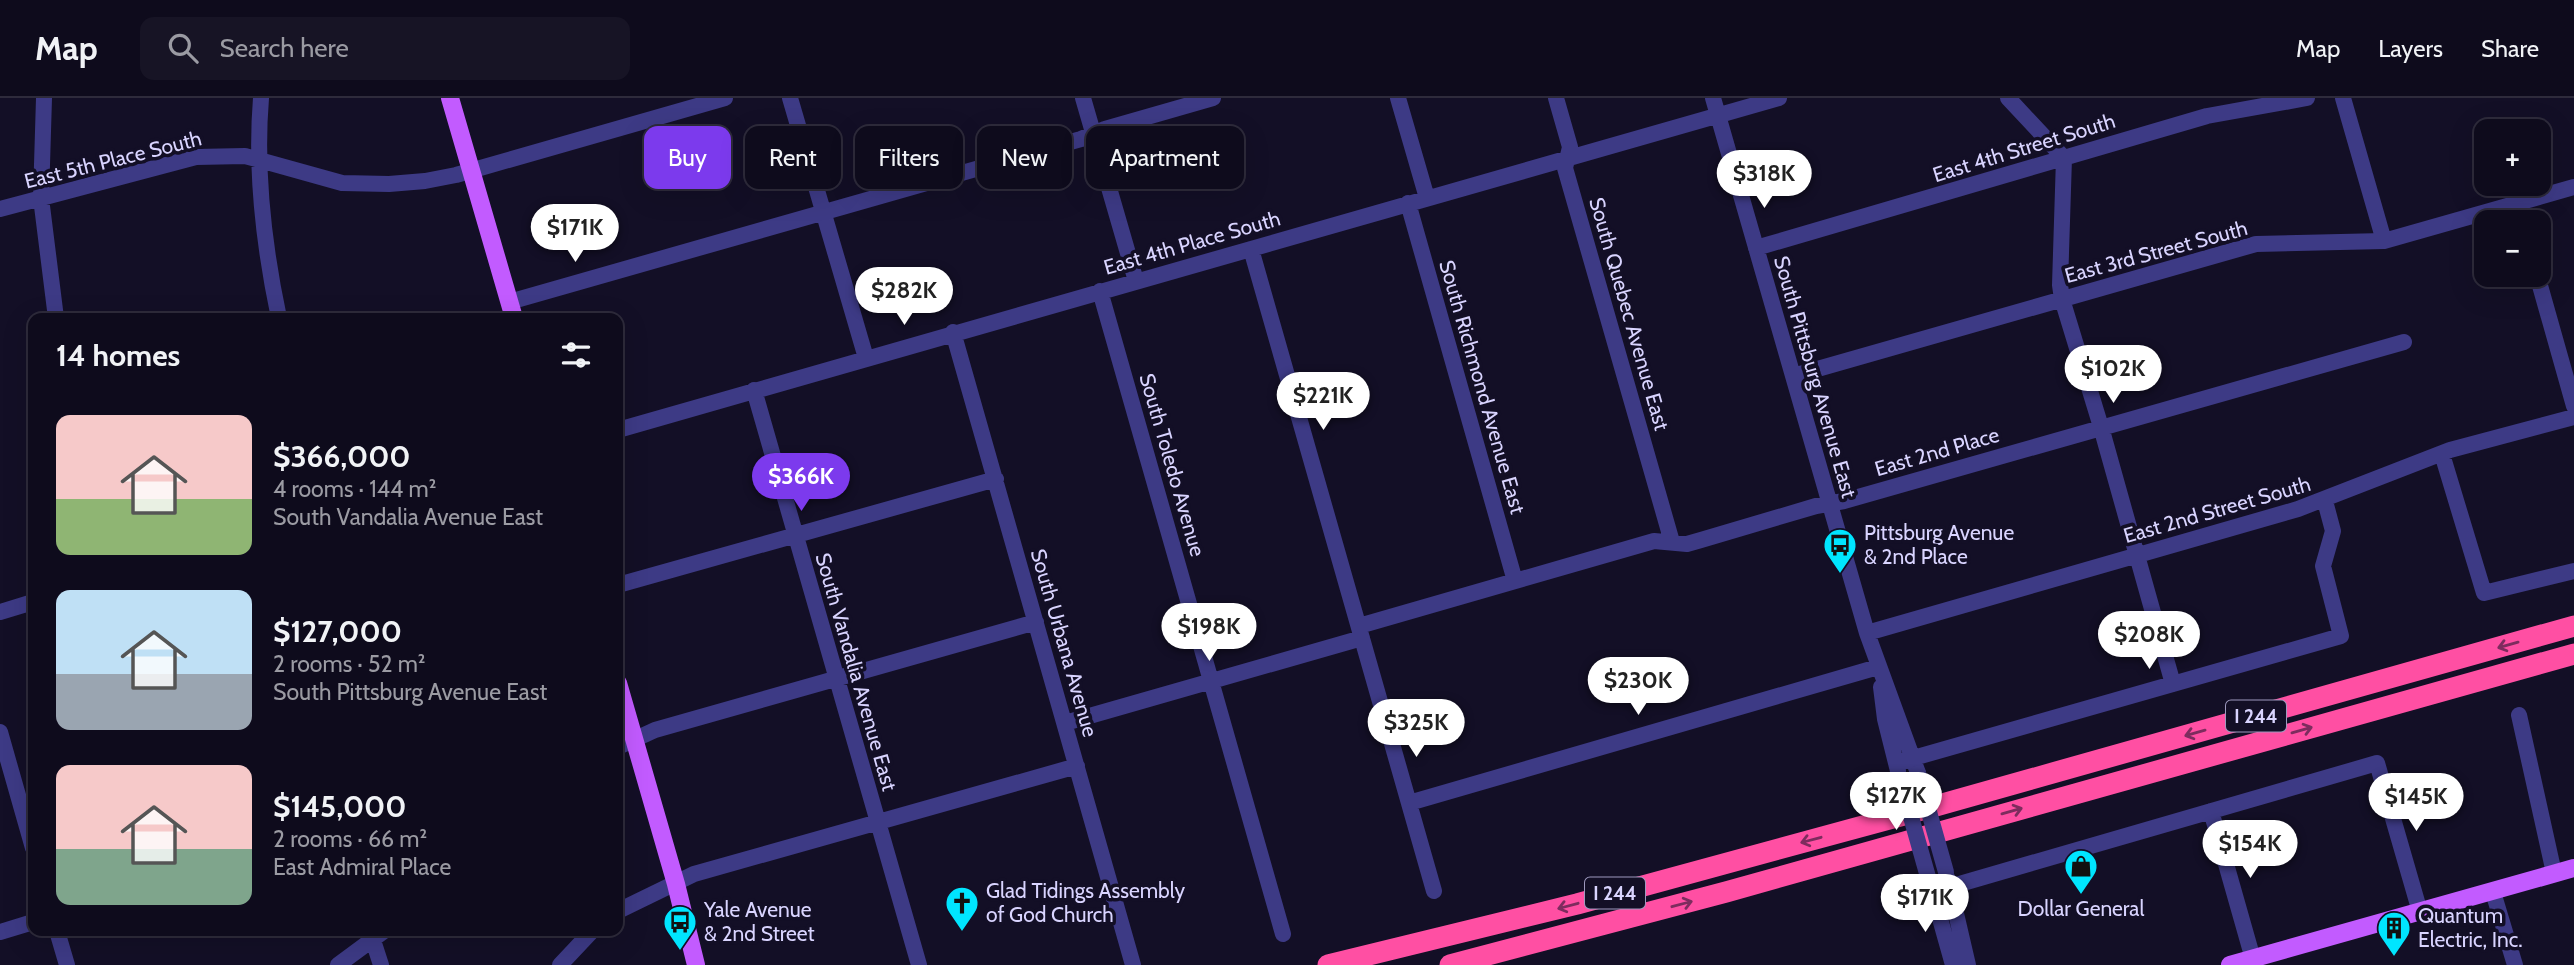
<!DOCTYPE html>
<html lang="en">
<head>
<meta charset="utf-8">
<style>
  :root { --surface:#0e0b1c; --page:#171425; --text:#f1f3f6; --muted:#9b9ba3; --line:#2e2b3b; --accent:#7c3aed }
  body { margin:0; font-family:Cabin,sans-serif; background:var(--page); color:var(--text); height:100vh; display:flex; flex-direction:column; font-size:26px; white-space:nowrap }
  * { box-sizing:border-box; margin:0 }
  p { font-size:23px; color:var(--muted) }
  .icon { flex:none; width:38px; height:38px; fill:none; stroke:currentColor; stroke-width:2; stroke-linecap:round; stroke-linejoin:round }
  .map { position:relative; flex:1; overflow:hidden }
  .sheet { position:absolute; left:28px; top:215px; width:595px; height:623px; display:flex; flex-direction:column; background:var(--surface); border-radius:14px; box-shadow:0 7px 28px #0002,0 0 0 2px var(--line) }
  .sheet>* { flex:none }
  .top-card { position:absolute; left:644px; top:28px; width:665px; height:63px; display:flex; gap:14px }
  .fabs { position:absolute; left:2474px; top:21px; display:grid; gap:14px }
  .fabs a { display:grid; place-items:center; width:77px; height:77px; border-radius:14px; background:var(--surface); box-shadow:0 7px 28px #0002,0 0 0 2px var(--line); font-size:35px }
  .price { position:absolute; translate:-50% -60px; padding:0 16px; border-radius:24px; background:#fff; color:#222; font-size:23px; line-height:46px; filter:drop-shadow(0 2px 4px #0008) }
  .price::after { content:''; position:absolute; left:50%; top:42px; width:21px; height:16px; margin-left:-10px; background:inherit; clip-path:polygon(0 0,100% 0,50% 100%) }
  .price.on { background:var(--accent); color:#fff }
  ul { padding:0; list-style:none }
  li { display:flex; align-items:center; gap:21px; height:175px; padding:0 28px }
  li span { display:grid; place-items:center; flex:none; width:196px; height:140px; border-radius:14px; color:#555 }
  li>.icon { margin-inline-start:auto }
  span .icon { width:84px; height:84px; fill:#fffc; stroke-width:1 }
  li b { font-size:30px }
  h2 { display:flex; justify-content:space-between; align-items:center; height:84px; padding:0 28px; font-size:30px }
  .pill { padding:0 24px; border-radius:14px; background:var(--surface); box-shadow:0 7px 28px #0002,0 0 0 2px var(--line); font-size:24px; line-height:63px }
  .pill.on { background:var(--accent); color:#fff }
  header { display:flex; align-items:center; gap:42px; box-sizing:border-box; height:98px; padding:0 35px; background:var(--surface); border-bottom:2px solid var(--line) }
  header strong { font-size:33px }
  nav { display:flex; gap:38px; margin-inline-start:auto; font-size:24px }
  .search { width:490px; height:63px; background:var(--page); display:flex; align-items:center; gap:18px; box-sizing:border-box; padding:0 24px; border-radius:14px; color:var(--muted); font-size:26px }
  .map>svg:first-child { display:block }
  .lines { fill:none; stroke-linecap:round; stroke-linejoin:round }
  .minor { stroke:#3d3a85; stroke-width:16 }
  .major { stroke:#c25bff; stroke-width:18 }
  .highway { stroke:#ff4fa3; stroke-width:21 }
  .minor-bridge { stroke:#3d3a85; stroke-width:16 }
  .oneway { stroke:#7d2c5e }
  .labels { text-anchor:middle; stroke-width:7; stroke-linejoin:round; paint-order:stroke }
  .shield { fill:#130f26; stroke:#9e99be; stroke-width:2 }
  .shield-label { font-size:19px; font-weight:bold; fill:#d9d4ff }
  .street-label { font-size:21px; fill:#d9d4ff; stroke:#130f26 }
  .poi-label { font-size:21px; fill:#d9d4ff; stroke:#130f26; text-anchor:start }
</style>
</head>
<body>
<header>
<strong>Map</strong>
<div class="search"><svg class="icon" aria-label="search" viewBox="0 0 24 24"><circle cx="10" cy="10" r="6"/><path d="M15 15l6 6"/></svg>Search here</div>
<nav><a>Map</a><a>Layers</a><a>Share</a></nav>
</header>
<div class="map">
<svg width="2574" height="867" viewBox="0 0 2574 867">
  <rect width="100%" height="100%" fill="#130f26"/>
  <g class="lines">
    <path class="minor" d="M 44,0 L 41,100 L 56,220
      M 261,0 C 255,73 264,149 279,220
      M 790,0 L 866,260
      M 1083,0 L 1136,183
      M 1398,0 L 1427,100
      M 1556,0 L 1570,49 L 1565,70 L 1672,444
      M 1713,0 L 1867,535 L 1918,675
      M 2008,0 L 2064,60 L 2060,187 L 2062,201 L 2101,329 L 2173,586
      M 2343,0 L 2384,143
      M 1408,105 L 1515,483
      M 2516,105 L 2522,124
      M 0,111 L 196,59 L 245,58 L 342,85 L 389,86 L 425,83 L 456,77 L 725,0
      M 1756,150 L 2207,18 L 2307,0
      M 1251,151 L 1434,793
      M 2537,177 L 2574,308
      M 1100,193 L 1283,836
      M 509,204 L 1081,41 L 1105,31 L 1213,0
      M 953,234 L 1133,867
      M 1793,278 L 2256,146 L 2384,143 L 2574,89
      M 754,292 L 919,867
      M 618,332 L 1779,0
      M 2442,356 L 2484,495 L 2574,473
      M 618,487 L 996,381
      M 0,514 L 33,504
      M 1359,528 L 1654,443 L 1687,446 L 1701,442 L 1816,408 L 1844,403 L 2404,244
      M 1867,535 L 2298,411 L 2450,352 L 2574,319
      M 1881,589 L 1885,621 L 1898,673
      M 2519,617 L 2554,775
      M 1065,625 L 1362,540
      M 0,634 L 33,750
      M 618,649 L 655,632 L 1036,524
      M 1896,665 L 2341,538 L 2323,468 L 2333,433 L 2325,403
      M 1409,705 L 1878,569
      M 2211,713 L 2253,861
      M 1948,781 L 1968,867
      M 1930,785 L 1953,867
      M 1932,794 L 2377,665 L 2420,814
      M 2493,794 L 2515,867
      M 618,813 L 694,776 L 1077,668
      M 57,833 L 67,867
      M 0,834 L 33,824
      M 371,836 L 381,867
      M 338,867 L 384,833
      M 560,867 L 592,833"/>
    <path class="major" d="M 450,0 L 514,220
      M 618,585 L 676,786 L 696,867
      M 2230,867 L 2574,770"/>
    <path class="highway" d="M 1328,867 L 1577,806 L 1900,718 L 2574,528
      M 1450,867 L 1726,794 L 2574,556"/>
    <path class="minor-bridge" d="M 1918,675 L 1946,774
      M 1900,680 L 1928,779"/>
  </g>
  <defs><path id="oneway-shaft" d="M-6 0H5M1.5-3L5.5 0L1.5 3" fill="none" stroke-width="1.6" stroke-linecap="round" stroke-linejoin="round" transform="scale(1.75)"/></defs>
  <g class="oneway">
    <use href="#oneway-shaft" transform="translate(2508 547) rotate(164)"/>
    <use href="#oneway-shaft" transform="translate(2302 632) rotate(-16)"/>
    <use href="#oneway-shaft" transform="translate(2195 635) rotate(164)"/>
    <use href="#oneway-shaft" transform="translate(2012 713) rotate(-16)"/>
    <use href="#oneway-shaft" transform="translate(1811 742) rotate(165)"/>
    <use href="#oneway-shaft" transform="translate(1682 806) rotate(-15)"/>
    <use href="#oneway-shaft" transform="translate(1568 808) rotate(165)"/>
  </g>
  <defs>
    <symbol id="bus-pin" viewBox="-11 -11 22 30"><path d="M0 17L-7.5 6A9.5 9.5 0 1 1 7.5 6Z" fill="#00e5ff" stroke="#130f26"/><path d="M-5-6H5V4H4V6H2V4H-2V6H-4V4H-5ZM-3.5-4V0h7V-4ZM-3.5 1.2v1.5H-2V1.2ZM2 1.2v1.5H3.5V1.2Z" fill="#111"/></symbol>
    <symbol id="shop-pin" viewBox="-11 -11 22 30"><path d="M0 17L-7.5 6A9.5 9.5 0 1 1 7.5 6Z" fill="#00e5ff" stroke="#130f26"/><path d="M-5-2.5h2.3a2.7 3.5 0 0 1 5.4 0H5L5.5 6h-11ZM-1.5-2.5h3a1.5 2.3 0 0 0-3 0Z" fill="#111"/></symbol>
    <symbol id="church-pin" viewBox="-11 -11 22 30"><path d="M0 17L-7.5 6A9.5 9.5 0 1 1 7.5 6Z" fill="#00e5ff" stroke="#130f26"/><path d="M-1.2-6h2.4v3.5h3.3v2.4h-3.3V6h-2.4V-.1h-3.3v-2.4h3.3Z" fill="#111"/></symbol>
    <symbol id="building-pin" viewBox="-11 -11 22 30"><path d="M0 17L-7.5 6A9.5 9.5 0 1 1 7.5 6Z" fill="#00e5ff" stroke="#130f26"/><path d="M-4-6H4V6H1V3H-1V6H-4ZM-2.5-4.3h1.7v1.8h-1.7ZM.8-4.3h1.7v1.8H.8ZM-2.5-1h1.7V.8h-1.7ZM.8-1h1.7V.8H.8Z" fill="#111"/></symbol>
  </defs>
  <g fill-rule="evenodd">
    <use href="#bus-pin" x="1821" y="428" width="38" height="52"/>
    <use href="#shop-pin" x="2062" y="749" width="38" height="52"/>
    <use href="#church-pin" x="943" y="786" width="38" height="52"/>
    <use href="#bus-pin" x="661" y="805" width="38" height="52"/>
    <use href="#building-pin" x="2375" y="811" width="38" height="52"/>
  </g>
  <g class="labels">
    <g class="shield">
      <rect x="2226" y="602.5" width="60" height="31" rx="5"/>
      <rect x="1585" y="779.5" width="60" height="31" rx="5"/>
    </g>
    <g class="shield-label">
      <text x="2256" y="625">I 244</text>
      <text x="1615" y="802">I 244</text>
    </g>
    <g class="street-label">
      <text transform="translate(2024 50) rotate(-17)" y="7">East 4th Street South</text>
      <text transform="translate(113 62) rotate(-14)" y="7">East 5th Place South</text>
      <text transform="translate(1192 145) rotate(-16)" y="7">East 4th Place South</text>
      <text transform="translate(2156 154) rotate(-15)" y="7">East 3rd Street South</text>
      <text transform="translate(1629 216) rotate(74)" y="7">South Quebec Avenue East</text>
      <text transform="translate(1815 279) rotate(74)" y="7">South Pittsburg Avenue East</text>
      <text transform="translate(1482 289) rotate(74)" y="7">South Richmond Avenue East</text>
      <text transform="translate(1937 354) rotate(-16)" y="7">East 2nd Place</text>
      <text transform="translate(1172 367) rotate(74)" y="7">South Toledo Avenue</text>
      <text transform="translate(2217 412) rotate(-16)" y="7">East 2nd Street South</text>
      <text transform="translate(1064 545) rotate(74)" y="7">South Urbana Avenue</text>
      <text transform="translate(856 574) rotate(74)" y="7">South Vandalia Avenue East</text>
    </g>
    <g class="poi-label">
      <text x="1864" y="442">Pittsburg Avenue<tspan x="1864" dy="24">&amp; 2nd Place</tspan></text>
      <text x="986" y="800">Glad Tidings Assembly<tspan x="986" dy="24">of God Church</tspan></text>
      <text x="2081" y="818" text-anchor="middle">Dollar General</text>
      <text x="704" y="819">Yale Avenue<tspan x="704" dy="24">&amp; 2nd Street</tspan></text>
      <text x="2418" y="825">Quantum<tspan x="2418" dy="24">Electric, Inc.</tspan></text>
    </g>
  </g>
</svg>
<div class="fabs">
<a>+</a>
<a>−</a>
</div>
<b class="price" style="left:1764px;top:112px">$318K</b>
<b class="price" style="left:575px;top:166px">$171K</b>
<b class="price" style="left:904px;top:229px">$282K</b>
<b class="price" style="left:2113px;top:307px">$102K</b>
<b class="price" style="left:1323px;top:334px">$221K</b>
<b class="price on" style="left:801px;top:415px">$366K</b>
<b class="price" style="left:1209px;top:565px">$198K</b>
<b class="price" style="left:2149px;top:573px">$208K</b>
<b class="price" style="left:1638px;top:619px">$230K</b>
<b class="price" style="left:1416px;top:661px">$325K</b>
<b class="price" style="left:1896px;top:734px">$127K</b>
<b class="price" style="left:2416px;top:735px">$145K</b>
<b class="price" style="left:2250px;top:782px">$154K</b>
<b class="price" style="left:1925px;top:836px">$171K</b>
<div class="top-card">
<a class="pill on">Buy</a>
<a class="pill">Rent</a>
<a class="pill">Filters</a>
<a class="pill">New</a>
<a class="pill">Apartment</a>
</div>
<section class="sheet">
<h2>14 homes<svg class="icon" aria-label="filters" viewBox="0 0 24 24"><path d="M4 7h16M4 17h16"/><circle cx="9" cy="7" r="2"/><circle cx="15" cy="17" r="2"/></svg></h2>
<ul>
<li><span style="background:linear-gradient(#f6c9c9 60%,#8fb573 0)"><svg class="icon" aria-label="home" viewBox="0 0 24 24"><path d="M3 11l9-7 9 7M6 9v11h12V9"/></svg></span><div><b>$366,000</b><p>4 rooms · 144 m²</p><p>South Vandalia Avenue East</p></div></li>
<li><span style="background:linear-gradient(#bfe0f5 60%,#9aa5b1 0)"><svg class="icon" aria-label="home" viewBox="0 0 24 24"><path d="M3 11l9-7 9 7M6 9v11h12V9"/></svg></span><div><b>$127,000</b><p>2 rooms · 52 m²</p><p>South Pittsburg Avenue East</p></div></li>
<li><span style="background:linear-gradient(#f6c9c9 60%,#7fa58c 0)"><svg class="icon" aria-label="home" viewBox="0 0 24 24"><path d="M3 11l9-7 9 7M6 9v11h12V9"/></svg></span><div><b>$145,000</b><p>2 rooms · 66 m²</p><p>East Admiral Place</p></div></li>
</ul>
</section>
</div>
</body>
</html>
